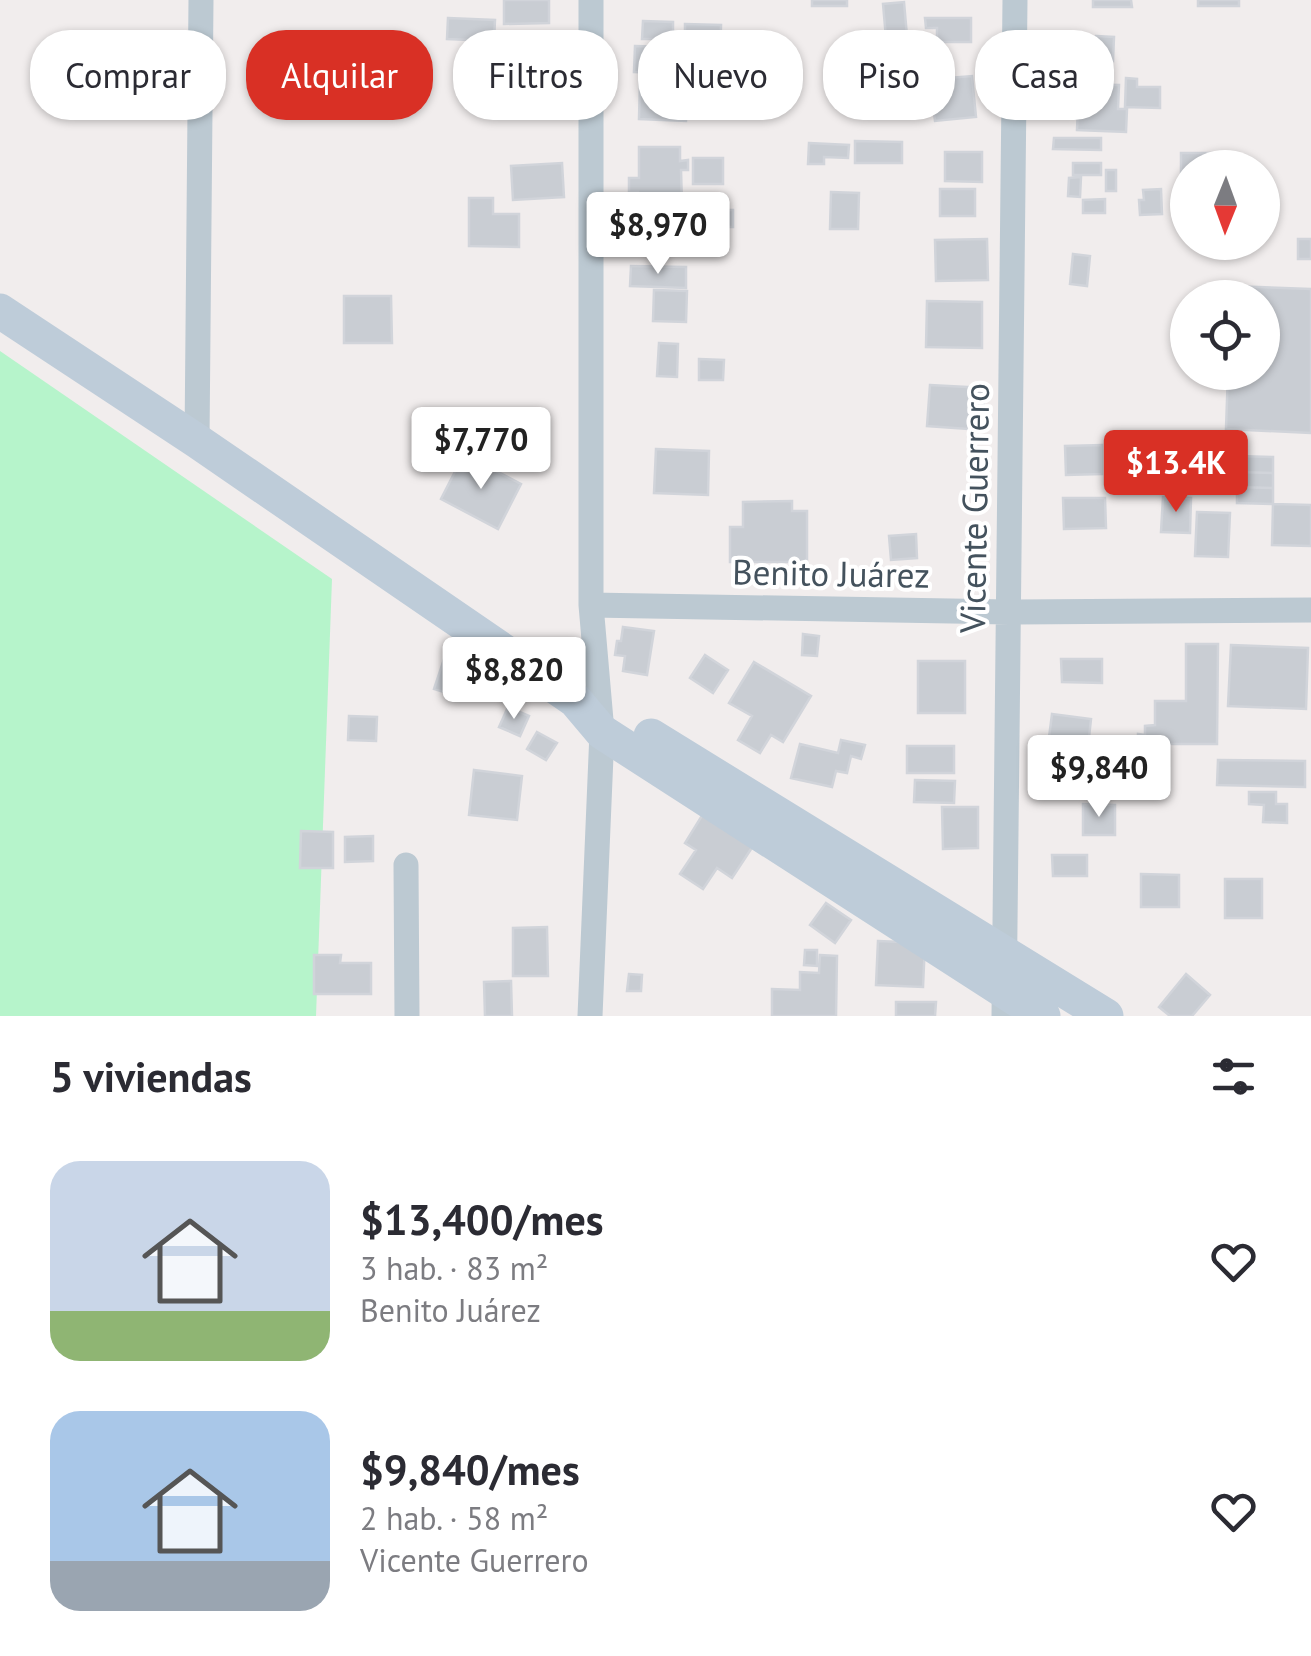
<!DOCTYPE html>
<html lang="es">
<head>
<meta charset="utf-8">
<style>
  :root { --surface:#fff; --page:#f7f7f7; --text:#2b2b33; --muted:#7c7c81; --accent:#d93025 }
  body { margin:0; font-family:"PT Sans",sans-serif; background:var(--page); color:var(--text); height:100vh; display:flex; flex-direction:column; font-size:38px; white-space:nowrap }
  * { box-sizing:border-box; margin:0 }
  p { font-size:32px; color:var(--muted) }
  .icon { flex:none; width:55px; height:55px; fill:none; stroke:currentColor; stroke-width:2; stroke-linecap:round; stroke-linejoin:round }
  .map { position:relative; height:1016px; overflow:hidden }
  .drawer { display:flex; flex-direction:column; background:var(--surface); flex:1 }
  .drawer>* { flex:none }
  .banner { position:absolute; left:30px; top:30px; width:1252px; height:90px; display:flex; gap:20px }
  .needle { width:65px; rotate:181deg }
  .fabs { position:absolute; left:1170px; top:150px; display:grid; gap:20px }
  .fabs a { display:grid; place-items:center; width:110px; height:110px; border-radius:50%; background:var(--surface); box-shadow:0 2px 8px #0004; font-size:50px }
  .price { position:absolute; translate:-50% -85px; padding:0 22px; border-radius:10px; background:#fff; color:#222; font-size:32px; line-height:65px; filter:drop-shadow(0 2px 5px #0008) }
  .price::after { content:''; position:absolute; left:50%; top:60px; width:30px; height:22px; margin-left:-15px; background:inherit; clip-path:polygon(0 0,100% 0,50% 100%) }
  .price.on { background:var(--accent); color:#fff }
  ul { padding:0; list-style:none }
  li { display:flex; align-items:center; gap:30px; height:250px; padding:0 50px }
  li span { display:grid; place-items:center; flex:none; width:280px; height:200px; border-radius:30px; color:#555 }
  li>.icon { margin-inline-start:auto }
  span .icon { width:120px; height:120px; fill:#fffc; stroke-width:1 }
  li b { font-size:42px }
  h2 { display:flex; justify-content:space-between; align-items:center; height:120px; padding:0 50px; font-size:42px }
  .pill { padding:0 35px; border-radius:40px; background:var(--surface); box-shadow:0 2px 8px #0004; font-size:35px; line-height:90px }
  .pill.on { background:var(--accent); color:#fff }
  .map>svg:first-child { display:block }
  .green { fill:#b6f4cb }
  .building { fill:#c9cdd3; stroke:#d1d4da; stroke-width:2.5 }
  .lines { fill:none; stroke-linecap:round; stroke-linejoin:round }
  .minor { stroke:#bcc9d2; stroke-width:25 }
  .secondary { stroke:#beccd9; stroke-width:35 }
  .labels { text-anchor:middle; stroke-width:8; stroke-linejoin:round; paint-order:stroke }
  .street-label { font-size:35px; fill:#44525d; stroke:#fff }
</style>
</head>
<body>
<div class="map">
<svg width="1311" height="1016" viewBox="0 0 1311 1016">
  <rect width="100%" height="100%" fill="#f1eded"/>
  <path class="green" d="M 0,351 L 332,579 L 316,1016 L 0,1016 Z"/>
  <path class="building" d="M 504,0 L 549,0 L 549,23 L 504,24 Z
    M 812,0 L 847,0 L 847,6 L 812,6 Z
    M 1093,0 L 1131,0 L 1132,7 L 1093,7 Z
    M 1198,0 L 1239,0 L 1239,6 L 1198,6 Z
    M 904,2 L 907,36 L 886,38 L 883,4 Z
    M 448,18 L 495,20 L 494,41 L 447,39 Z
    M 925,18 L 971,18 L 971,42 L 937,42 L 937,28 L 926,28 Z
    M 643,21 L 673,22 L 673,39 L 642,39 Z
    M 685,24 L 721,25 L 720,64 L 669,63 L 669,48 L 685,48 Z
    M 1096,36 L 1114,37 L 1113,61 L 1094,59 Z
    M 734,41 L 762,42 L 761,62 L 733,62 Z
    M 635,46 L 666,47 L 666,73 L 634,72 Z
    M 717,66 L 749,67 L 748,79 L 716,78 Z
    M 972,76 L 976,117 L 935,121 L 932,98 L 914,100 L 912,81 Z
    M 1126,78 L 1137,79 L 1137,87 L 1160,87 L 1160,108 L 1125,107 Z
    M 640,81 L 687,83 L 686,121 L 639,119 Z
    M 1071,84 L 1119,85 L 1118,109 L 1127,109 L 1126,132 L 1077,130 L 1078,107 L 1070,107 Z
    M 1054,138 L 1101,138 L 1101,150 L 1053,149 Z
    M 855,141 L 902,142 L 902,163 L 855,163 Z
    M 809,143 L 849,145 L 848,158 L 824,157 L 824,164 L 808,164 Z
    M 639,147 L 680,147 L 680,161 L 688,160 L 688,170 L 681,170 L 682,204 L 638,204 L 638,192 L 629,192 L 629,178 L 639,178 Z
    M 945,152 L 982,152 L 982,182 L 945,181 Z
    M 1181,153 L 1228,153 L 1228,168 L 1188,168 L 1188,189 L 1181,189 Z
    M 693,158 L 723,158 L 723,184 L 693,184 Z
    M 562,163 L 564,197 L 513,200 L 511,166 Z
    M 1073,163 L 1101,163 L 1101,175 L 1073,175 Z
    M 1106,170 L 1116,170 L 1116,191 L 1106,191 Z
    M 1081,177 L 1080,197 L 1068,196 L 1069,178 Z
    M 940,189 L 975,189 L 975,216 L 940,216 Z
    M 1161,189 L 1162,214 L 1140,215 L 1139,200 L 1144,200 L 1143,190 Z
    M 831,192 L 859,193 L 858,229 L 830,229 Z
    M 469,198 L 493,198 L 493,214 L 519,214 L 519,247 L 469,246 Z
    M 1105,199 L 1105,213 L 1083,213 L 1083,200 Z
    M 718,210 L 733,210 L 733,227 L 718,227 Z
    M 987,239 L 988,280 L 936,281 L 935,240 Z
    M 1298,239 L 1311,239 L 1311,259 L 1298,259 Z
    M 1073,254 L 1090,256 L 1087,286 L 1070,284 Z
    M 631,266 L 686,267 L 686,288 L 630,286 Z
    M 1231,286 L 1311,289 L 1311,433 L 1226,429 L 1228,372 L 1262,372 L 1262,298 L 1231,298 Z
    M 654,290 L 687,291 L 686,322 L 653,321 Z
    M 344,296 L 391,296 L 392,343 L 344,343 Z
    M 927,301 L 982,302 L 982,348 L 926,347 Z
    M 659,343 L 678,344 L 677,377 L 657,376 Z
    M 699,359 L 724,360 L 723,380 L 699,380 Z
    M 930,385 L 985,388 L 982,430 L 927,426 Z
    M 1102,445 L 1102,474 L 1066,475 L 1065,446 Z
    M 656,449 L 709,451 L 708,495 L 654,493 Z
    M 464,454 L 521,484 L 498,529 L 441,499 Z
    M 1238,456 L 1273,457 L 1273,473 L 1238,472 Z
    M 1238,472 L 1273,473 L 1273,488 L 1237,487 Z
    M 1237,487 L 1273,488 L 1273,504 L 1237,503 Z
    M 1163,497 L 1191,498 L 1190,533 L 1161,532 Z
    M 1063,498 L 1105,498 L 1106,528 L 1064,529 Z
    M 792,501 L 792,511 L 807,511 L 807,562 L 730,562 L 730,527 L 743,527 L 743,502 Z
    M 1273,504 L 1311,505 L 1311,546 L 1272,545 Z
    M 1197,512 L 1230,513 L 1228,557 L 1195,556 Z
    M 916,534 L 917,558 L 891,560 L 889,536 Z
    M 623,627 L 654,631 L 647,675 L 623,671 L 625,656 L 615,655 L 617,641 L 621,641 Z
    M 803,634 L 819,636 L 817,656 L 802,655 Z
    M 1186,644 L 1218,644 L 1217,744 L 1169,744 L 1169,766 L 1137,766 L 1138,734 L 1145,735 L 1145,726 L 1155,725 L 1155,701 L 1186,701 Z
    M 1231,645 L 1308,648 L 1306,709 L 1228,706 Z
    M 705,655 L 728,670 L 713,693 L 690,678 Z
    M 444,659 L 479,670 L 469,700 L 434,689 Z
    M 1061,659 L 1102,659 L 1102,683 L 1062,682 Z
    M 918,661 L 965,661 L 965,713 L 918,713 Z
    M 754,662 L 811,696 L 783,742 L 771,735 L 760,753 L 738,740 L 752,716 L 729,703 Z
    M 508,707 L 529,716 L 520,736 L 499,727 Z
    M 1052,714 L 1091,719 L 1086,765 L 1046,761 Z
    M 349,716 L 377,717 L 376,741 L 348,740 Z
    M 537,732 L 557,743 L 546,760 L 527,749 Z
    M 841,740 L 865,745 L 861,759 L 851,756 L 847,773 L 836,771 L 832,787 L 791,778 L 800,744 L 838,753 Z
    M 907,746 L 954,746 L 954,773 L 907,773 Z
    M 1218,760 L 1305,761 L 1305,787 L 1217,785 Z
    M 474,770 L 522,776 L 517,820 L 469,815 Z
    M 915,780 L 955,781 L 954,803 L 914,802 Z
    M 1249,792 L 1276,792 L 1276,804 L 1287,804 L 1287,823 L 1263,822 L 1264,805 L 1249,804 Z
    M 1083,804 L 1115,805 L 1115,835 L 1083,835 Z
    M 942,807 L 978,807 L 978,848 L 943,849 Z
    M 703,814 L 753,846 L 732,878 L 717,868 L 703,889 L 680,874 L 696,850 L 685,843 Z
    M 301,831 L 333,832 L 333,868 L 300,868 Z
    M 373,836 L 373,861 L 345,862 L 345,837 Z
    M 1052,855 L 1087,855 L 1087,876 L 1053,876 Z
    M 1141,874 L 1179,875 L 1179,907 L 1141,907 Z
    M 1225,879 L 1262,879 L 1262,918 L 1225,918 Z
    M 826,903 L 851,920 L 835,943 L 810,925 Z
    M 547,927 L 548,976 L 513,976 L 513,928 Z
    M 878,941 L 925,943 L 923,987 L 876,985 Z
    M 805,950 L 817,950 L 817,966 L 804,965 Z
    M 314,955 L 341,955 L 340,963 L 371,963 L 371,994 L 314,994 Z
    M 820,955 L 837,956 L 836,1016 L 772,1016 L 772,989 L 800,990 L 800,972 L 819,973 Z
    M 629,974 L 642,975 L 641,991 L 627,991 Z
    M 1186,974 L 1210,995 L 1192,1016 L 1170,1016 L 1159,1007 Z
    M 511,981 L 512,1016 L 485,1016 L 484,982 Z
    M 896,1002 L 936,1002 L 935,1016 L 896,1016 Z"/>
  <g class="lines">
    <path class="minor" d="M 197,441 L 201,0
      M 591,605 L 1009,612 L 1311,610
      M 406,865 L 407,1016
      M 590,1016 L 602,732 L 591,605 L 591,0
      M 1004,1016 L 1015,0"/>
    <path class="secondary" d="M 0,311 L 197,441 L 575,700 L 602,732 L 1043,1016
      M 651,736 L 1106,1016"/>
  </g>
  <g class="labels">
    <g class="street-label">
      <text transform="translate(975 508) rotate(-89)" y="12">Vicente Guerrero</text>
      <text transform="translate(831 574) rotate(1)" y="12">Benito Juárez</text>
    </g>
  </g>
</svg>
<div class="fabs">
<a><svg class="needle" viewBox="-14 -14 28 28"><path d="M0-13l5 13h-10z" fill="#e53935"/><path d="M0 13l5-13h-10z" fill="#7c7c81"/></svg></a>
<a><svg class="icon" aria-label="locate" viewBox="0 0 24 24"><circle cx="12" cy="12" r="6"/><path d="M12 2v4M12 18v4M2 12h4M18 12h4"/></svg></a>
</div>
<b class="price" style="left:658px;top:277px">$8,970</b>
<b class="price" style="left:481px;top:492px">$7,770</b>
<b class="price on" style="left:1176px;top:515px">$13.4K</b>
<b class="price" style="left:514px;top:722px">$8,820</b>
<b class="price" style="left:1099px;top:820px">$9,840</b>
<div class="banner">
<a class="pill">Comprar</a>
<a class="pill on">Alquilar</a>
<a class="pill">Filtros</a>
<a class="pill">Nuevo</a>
<a class="pill">Piso</a>
<a class="pill">Casa</a>
</div>
</div>
<section class="drawer">
<h2>5 viviendas<svg class="icon" aria-label="filters" viewBox="0 0 24 24"><path d="M4 7h16M4 17h16"/><circle cx="9" cy="7" r="2"/><circle cx="15" cy="17" r="2"/></svg></h2>
<ul>
<li><span style="background:linear-gradient(#c9d6e8 75%,#8fb573 0)"><svg class="icon" aria-label="home" viewBox="0 0 24 24"><path d="M3 11l9-7 9 7M6 9v11h12V9"/></svg></span><div><b>$13,400/mes</b><p>3 hab. · 83 m²</p><p>Benito Juárez</p></div><svg class="icon" aria-label="heart" viewBox="0 0 24 24"><path d="M12 20l-8-8c-3-5 5-10 8-4 3-6 11-1 8 4z"/></svg></li>
<li><span style="background:linear-gradient(#a9c7e8 75%,#9aa5b1 0)"><svg class="icon" aria-label="home" viewBox="0 0 24 24"><path d="M3 11l9-7 9 7M6 9v11h12V9"/></svg></span><div><b>$9,840/mes</b><p>2 hab. · 58 m²</p><p>Vicente Guerrero</p></div><svg class="icon" aria-label="heart" viewBox="0 0 24 24"><path d="M12 20l-8-8c-3-5 5-10 8-4 3-6 11-1 8 4z"/></svg></li>
</ul>
</section>
</body>
</html>
